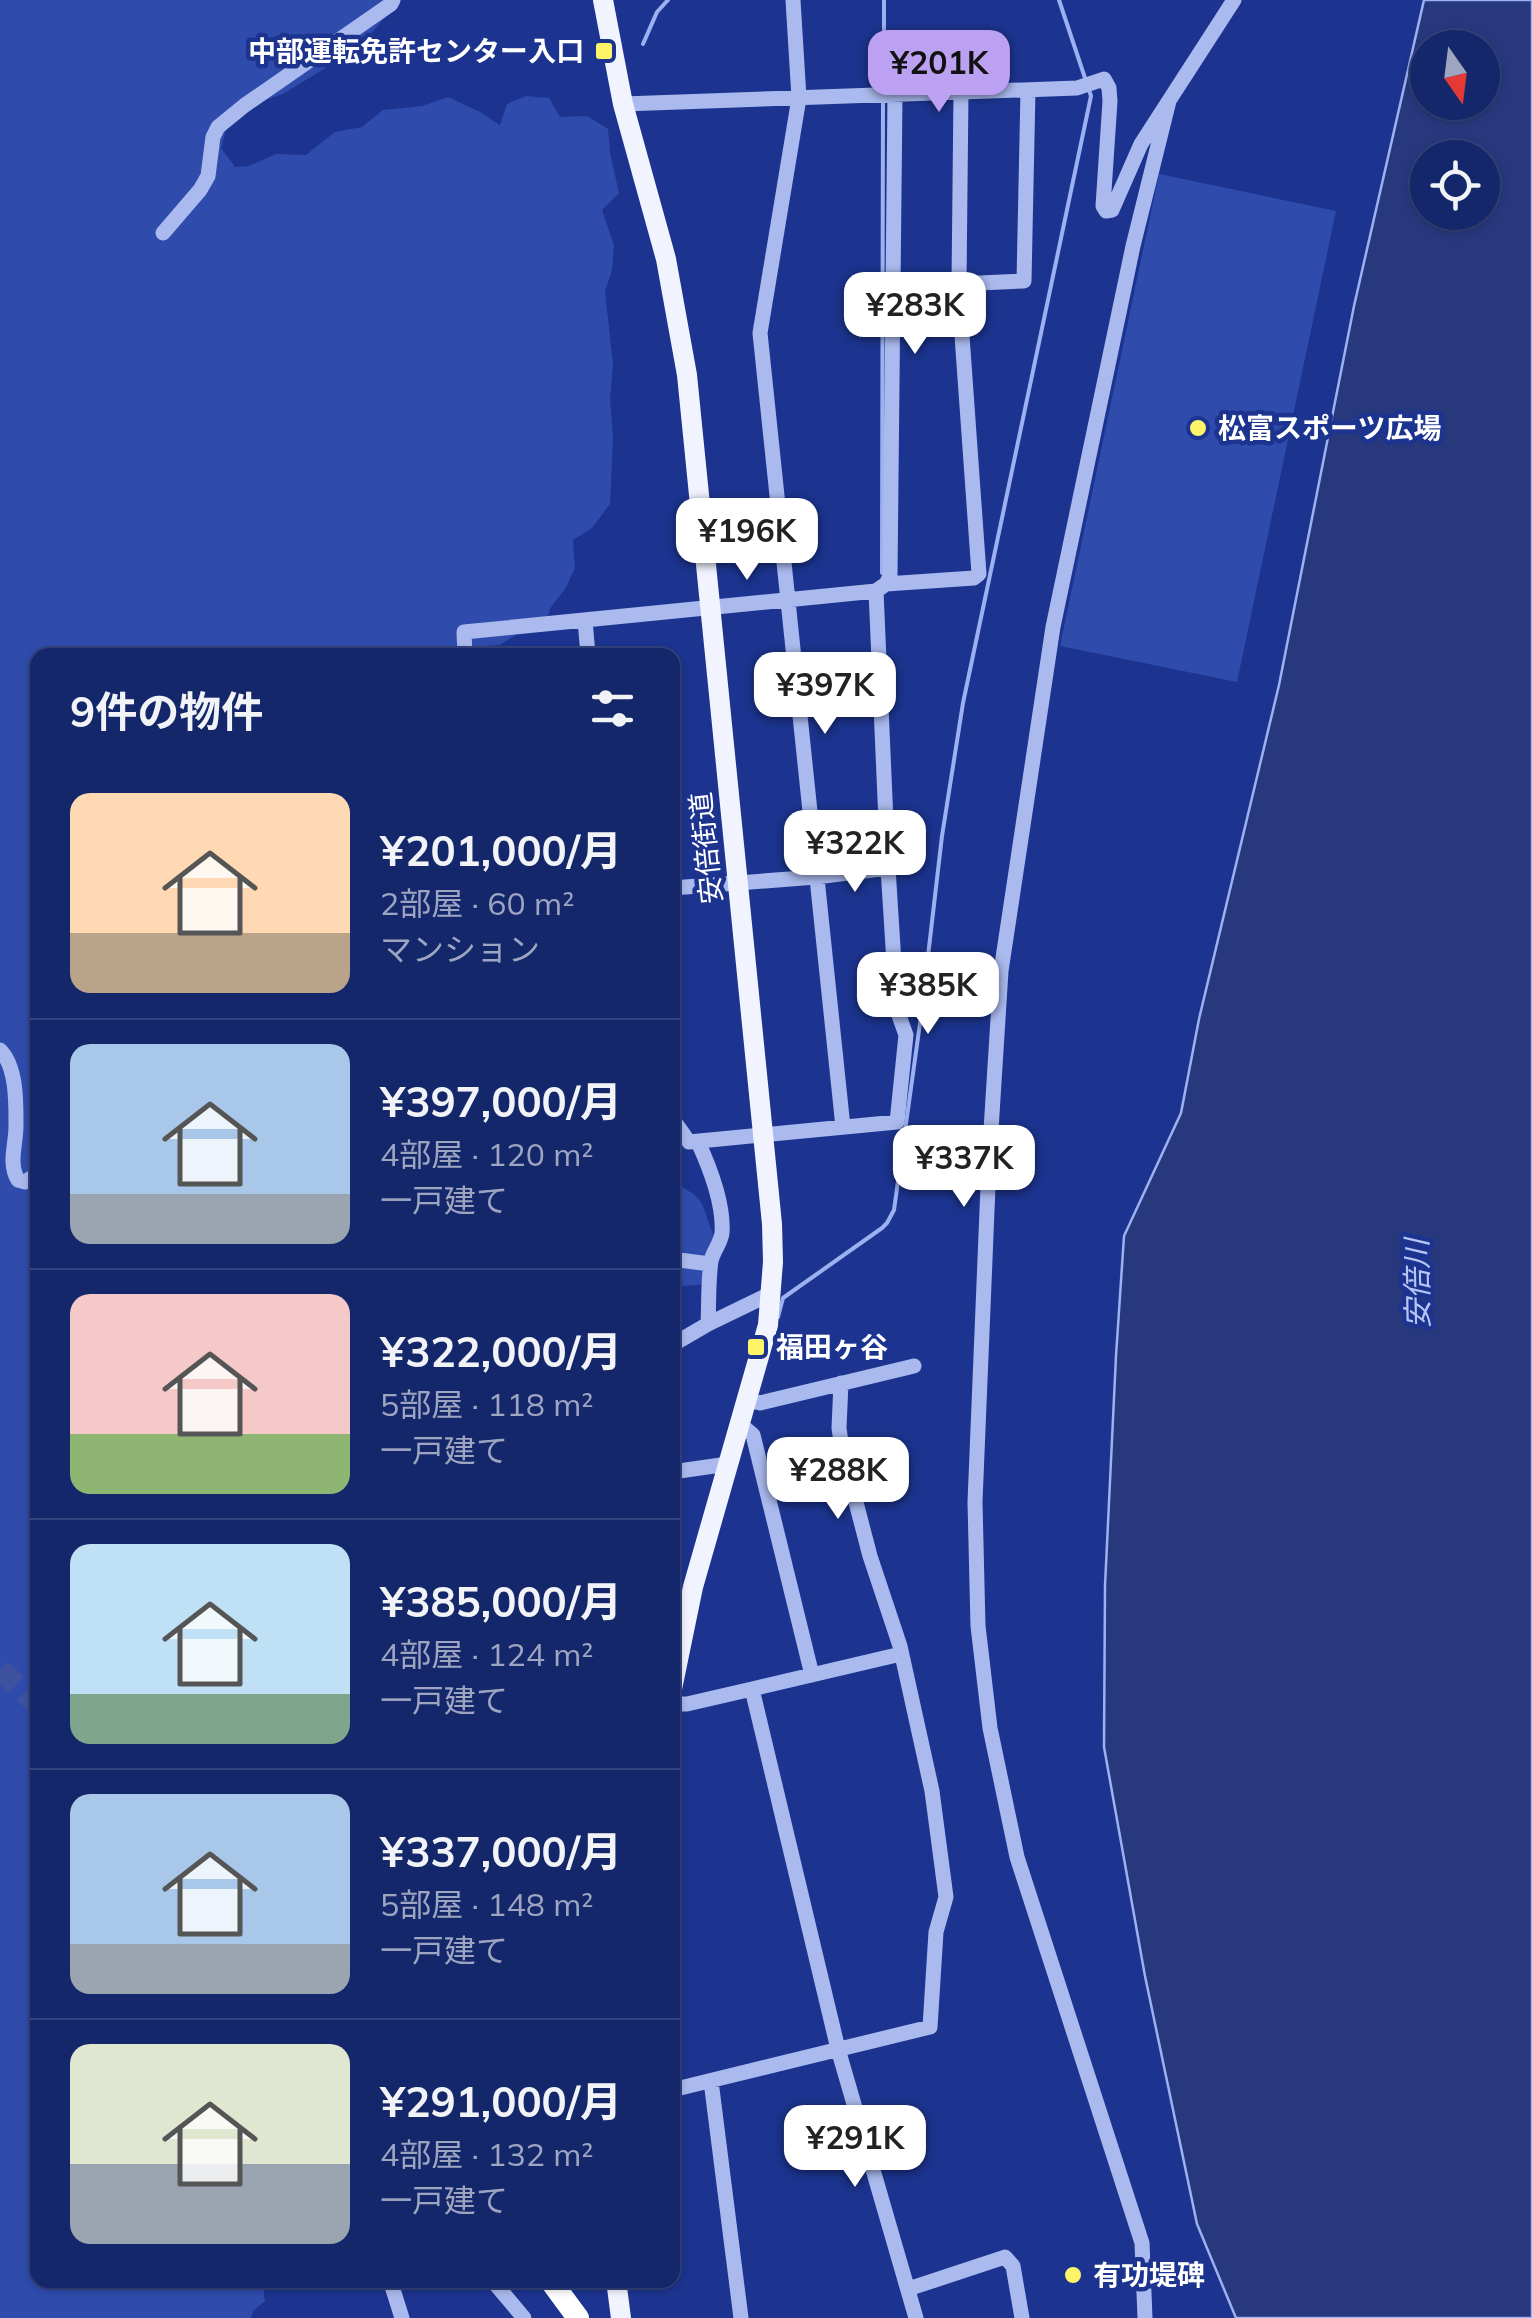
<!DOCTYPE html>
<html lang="ja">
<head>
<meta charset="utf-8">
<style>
  :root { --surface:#15276b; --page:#1e2f71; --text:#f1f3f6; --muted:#9da5c1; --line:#34447e; --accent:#bca0f2 }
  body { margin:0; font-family:Mulish,"Noto Sans JP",sans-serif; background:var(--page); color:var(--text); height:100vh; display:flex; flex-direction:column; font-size:38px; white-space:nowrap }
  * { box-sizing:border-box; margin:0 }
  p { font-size:32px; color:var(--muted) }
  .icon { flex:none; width:55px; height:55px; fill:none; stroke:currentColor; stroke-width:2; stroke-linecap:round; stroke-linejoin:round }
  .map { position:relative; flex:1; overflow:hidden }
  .sheet { position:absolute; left:30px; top:648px; width:650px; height:1640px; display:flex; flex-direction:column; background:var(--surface); border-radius:20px; box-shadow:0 2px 8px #0004,0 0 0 2px var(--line) }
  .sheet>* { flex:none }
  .needle { width:65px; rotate:166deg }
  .buttons { position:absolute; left:1410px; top:30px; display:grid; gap:20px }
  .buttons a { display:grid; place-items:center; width:90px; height:90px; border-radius:50%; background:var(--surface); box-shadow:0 2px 8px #0004,0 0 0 2px var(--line); font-size:50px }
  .price { position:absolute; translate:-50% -85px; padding:0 22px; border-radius:20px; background:#fff; color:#222; font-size:32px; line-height:65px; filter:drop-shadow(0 2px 5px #0008) }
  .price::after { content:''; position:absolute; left:50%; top:60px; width:30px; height:22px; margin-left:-15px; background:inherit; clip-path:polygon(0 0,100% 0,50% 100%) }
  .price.on { background:var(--accent); color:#111 }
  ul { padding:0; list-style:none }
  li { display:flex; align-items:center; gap:30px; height:250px; padding:0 40px }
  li+li { border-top:2px solid var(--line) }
  li span { display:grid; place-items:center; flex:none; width:280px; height:200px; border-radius:20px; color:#555 }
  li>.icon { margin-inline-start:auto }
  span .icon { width:120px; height:120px; fill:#fffc; stroke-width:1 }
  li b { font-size:42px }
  h2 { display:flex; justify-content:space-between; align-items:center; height:120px; padding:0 40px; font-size:42px }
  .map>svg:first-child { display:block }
  .green { fill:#2f4cad }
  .water { fill:#27387d; stroke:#9db1f0; stroke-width:2.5; fill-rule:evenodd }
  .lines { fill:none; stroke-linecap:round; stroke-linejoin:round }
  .stream { stroke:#9db1f0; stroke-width:4 }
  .highway-tunnel { stroke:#3e52a0; stroke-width:22; stroke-dasharray:22 11; stroke-linecap:butt }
  .minor { stroke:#aabaee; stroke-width:15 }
  .major { stroke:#f1f3ff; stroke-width:20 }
  .highway-bridge { stroke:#fff; stroke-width:22 }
  .poi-dot { fill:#fef468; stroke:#1c348f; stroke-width:4 }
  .labels { text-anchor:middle; stroke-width:9; stroke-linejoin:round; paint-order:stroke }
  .poi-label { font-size:28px; font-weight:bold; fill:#fff; stroke:#1c348f; text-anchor:start }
  .street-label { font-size:28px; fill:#fff; stroke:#1c348f }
  .water-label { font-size:30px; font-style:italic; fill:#b6c5f5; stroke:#1c348f }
</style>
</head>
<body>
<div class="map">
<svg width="1532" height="2318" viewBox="0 0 1532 2318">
  <rect width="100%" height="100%" fill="#1c348f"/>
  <path class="green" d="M 0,0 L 399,0 L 360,47 L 283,94 L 259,102 L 228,123 L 221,148 L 235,167 L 249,166 L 276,154 L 306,155 L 335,132 L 362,127 L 383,110 L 423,106 L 448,97 L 480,112 L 500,125 L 507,104 L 526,96 L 549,98 L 560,117 L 587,116 L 608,129 L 610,153 L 619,193 L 602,210 L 614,245 L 612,270 L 605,291 L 613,365 L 610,399 L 613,438 L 610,504 L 592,528 L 573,540 L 575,568 L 565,589 L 551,607 L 545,623 L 523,630 L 500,645 L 439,650 L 436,655 L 38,655 L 38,2280 L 262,2280 L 265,2301 L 253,2311 L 251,2318 L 0,2318 Z
    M 1159,174 L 1336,211 L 1237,682 L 1060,646 Z
    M 672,1183 C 713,1199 699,1210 717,1241 L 705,1284 L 684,1286 L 673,1281 Z"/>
  <path class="water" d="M 1424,0 L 1532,0 L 1532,2318 L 1236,2318 L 1197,2224 L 1145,1976 L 1104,1747 L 1105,1586 L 1116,1356 L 1124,1236 L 1181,1113 L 1199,1019 L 1279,685 L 1354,306 ZM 1428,48 L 1482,48 L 1482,102 L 1428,102 ZM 1428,158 L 1482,158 L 1482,212 L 1428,212 Z"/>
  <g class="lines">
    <path class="stream" d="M 1059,0 L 1086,81
      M 643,44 L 657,12 L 668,0
      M 884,88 L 884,0
      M 882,573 L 883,97
      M 778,1317 L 783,1298 L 882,1228 L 887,1223 L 894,1210 L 921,1016 L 942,836 L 963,703 L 1091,96 L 1089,90
      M 672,1738 L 678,1709"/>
    <path class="highway-tunnel" d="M 0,1670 L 38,1705"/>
    <path class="minor" d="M 793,0 L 799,98 L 760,333 L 843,1127
      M 623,104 L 1077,88 L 1104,79 L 1109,88 L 1110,101 L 1103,206 L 1106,211 L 1112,210 L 1141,144 L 1234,0
      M 163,233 L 200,190 L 208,176 L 213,137 L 218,127 L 245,105 L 391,4 L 393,0
      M 959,283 L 961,92
      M 893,287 L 1024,281 L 1028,90
      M 886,584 L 974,578 L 979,574 L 961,322
      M 876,591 L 886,584 L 890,576 L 895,95
      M 585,620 L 588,655
      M 465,655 L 464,632 L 876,591 L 888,868 L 897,1010 L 906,1035 L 897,1122 L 689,1142 L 672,1118
      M 672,888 L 816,877 L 888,868
      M 0,1050 C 17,1067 16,1103 16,1126 C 16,1145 8,1163 18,1180 L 25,1182 L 34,1176 L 38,1167
      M 698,1142 C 710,1168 724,1204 722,1233 C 721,1243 713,1251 711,1261 C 708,1282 709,1304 708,1324
      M 672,1254 L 679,1260 L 710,1264
      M 672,1345 L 708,1324 L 770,1294
      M 746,1400 L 760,1403 L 914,1366
      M 740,1424 L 753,1435 L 812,1675
      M 672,1472 L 728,1464
      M 752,1689 L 901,1654
      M 672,1704 L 687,1704 L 752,1689 L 838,2049 L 916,2318
      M 711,2081 L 741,2318
      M 672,2090 L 930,2027 L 936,1932 L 946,1897 L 932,1791 L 900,1646 L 870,1556 L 842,1449 L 839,1428 L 841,1383
      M 390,2280 L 402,2318
      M 492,2280 L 524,2318
      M 908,2289 L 1005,2257 L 1013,2266 L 1022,2318
      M 1145,2318 L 1142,2243 L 1017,1857 L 990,1728 L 978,1626 L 975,1502 L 989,1162 L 1001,971 L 1053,627 L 1133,246 L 1169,101"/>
    <path class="major" d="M 603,0 L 623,104 L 666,259 L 687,375 L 772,1224 L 773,1262 L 768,1325 L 693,1587 L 672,1689
      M 616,2280 L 621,2318"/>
    <path class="highway-bridge" d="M 550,2280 L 578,2318"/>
  </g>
  <g class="poi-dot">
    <rect x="594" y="41" width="20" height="20" rx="5"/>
    <circle cx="1198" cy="428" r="10"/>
    <rect x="746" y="1337" width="20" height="20" rx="5"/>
    <circle cx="1073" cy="2275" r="10"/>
  </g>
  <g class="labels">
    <g class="poi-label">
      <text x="584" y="61" text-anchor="end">中部運転免許センター入口</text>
      <text x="1218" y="438">松富スポーツ広場</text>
      <text x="776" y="1357">福田ヶ谷</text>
      <text x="1093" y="2285">有功堤碑</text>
    </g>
    <g class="street-label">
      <text transform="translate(706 848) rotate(-96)" y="10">安倍街道</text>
    </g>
    <g class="water-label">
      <text transform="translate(1418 1284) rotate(-91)" y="10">安倍川</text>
    </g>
  </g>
</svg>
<div class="buttons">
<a><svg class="needle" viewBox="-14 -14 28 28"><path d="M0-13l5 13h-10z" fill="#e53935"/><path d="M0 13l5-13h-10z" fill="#9da5c1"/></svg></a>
<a><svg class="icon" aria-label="locate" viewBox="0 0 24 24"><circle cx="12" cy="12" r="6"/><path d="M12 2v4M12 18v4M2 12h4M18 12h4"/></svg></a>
</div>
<b class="price on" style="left:939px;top:115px">¥201K</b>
<b class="price" style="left:915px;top:357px">¥283K</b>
<b class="price" style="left:747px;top:583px">¥196K</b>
<b class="price" style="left:825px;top:737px">¥397K</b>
<b class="price" style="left:855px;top:895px">¥322K</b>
<b class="price" style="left:928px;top:1037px">¥385K</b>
<b class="price" style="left:964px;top:1210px">¥337K</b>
<b class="price" style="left:838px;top:1522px">¥288K</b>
<b class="price" style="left:855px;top:2190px">¥291K</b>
<section class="sheet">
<h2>9件の物件<svg class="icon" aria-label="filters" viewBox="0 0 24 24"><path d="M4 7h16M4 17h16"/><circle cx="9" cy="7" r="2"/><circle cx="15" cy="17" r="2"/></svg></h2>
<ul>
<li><span style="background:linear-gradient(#ffd9b3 70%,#b9a48a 0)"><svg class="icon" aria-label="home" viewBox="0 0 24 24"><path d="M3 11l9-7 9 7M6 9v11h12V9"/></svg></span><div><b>¥201,000/月</b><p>2部屋 · 60 m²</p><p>マンション</p></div></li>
<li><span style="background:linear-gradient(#a9c7e8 75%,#9aa5b1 0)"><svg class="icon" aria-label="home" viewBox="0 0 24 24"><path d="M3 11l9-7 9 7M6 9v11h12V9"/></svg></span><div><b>¥397,000/月</b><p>4部屋 · 120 m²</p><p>一戸建て</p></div></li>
<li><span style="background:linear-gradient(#f6c9c9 70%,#8fb573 0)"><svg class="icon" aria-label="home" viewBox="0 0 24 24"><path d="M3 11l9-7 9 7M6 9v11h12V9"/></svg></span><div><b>¥322,000/月</b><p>5部屋 · 118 m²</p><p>一戸建て</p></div></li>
<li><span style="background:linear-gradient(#bfe0f5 75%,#7fa58c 0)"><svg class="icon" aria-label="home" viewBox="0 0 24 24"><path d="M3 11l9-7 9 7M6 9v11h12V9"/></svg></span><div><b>¥385,000/月</b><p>4部屋 · 124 m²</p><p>一戸建て</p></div></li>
<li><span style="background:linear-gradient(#a9c7e8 75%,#9aa5b1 0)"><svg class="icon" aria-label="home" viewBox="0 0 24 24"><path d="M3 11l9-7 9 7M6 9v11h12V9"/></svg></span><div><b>¥337,000/月</b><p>5部屋 · 148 m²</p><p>一戸建て</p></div></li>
<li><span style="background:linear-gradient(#dfe7d0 60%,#9aa5b1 0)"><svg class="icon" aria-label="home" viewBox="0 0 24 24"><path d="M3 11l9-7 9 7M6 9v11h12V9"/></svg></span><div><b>¥291,000/月</b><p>4部屋 · 132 m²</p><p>一戸建て</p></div></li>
</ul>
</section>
</div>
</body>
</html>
